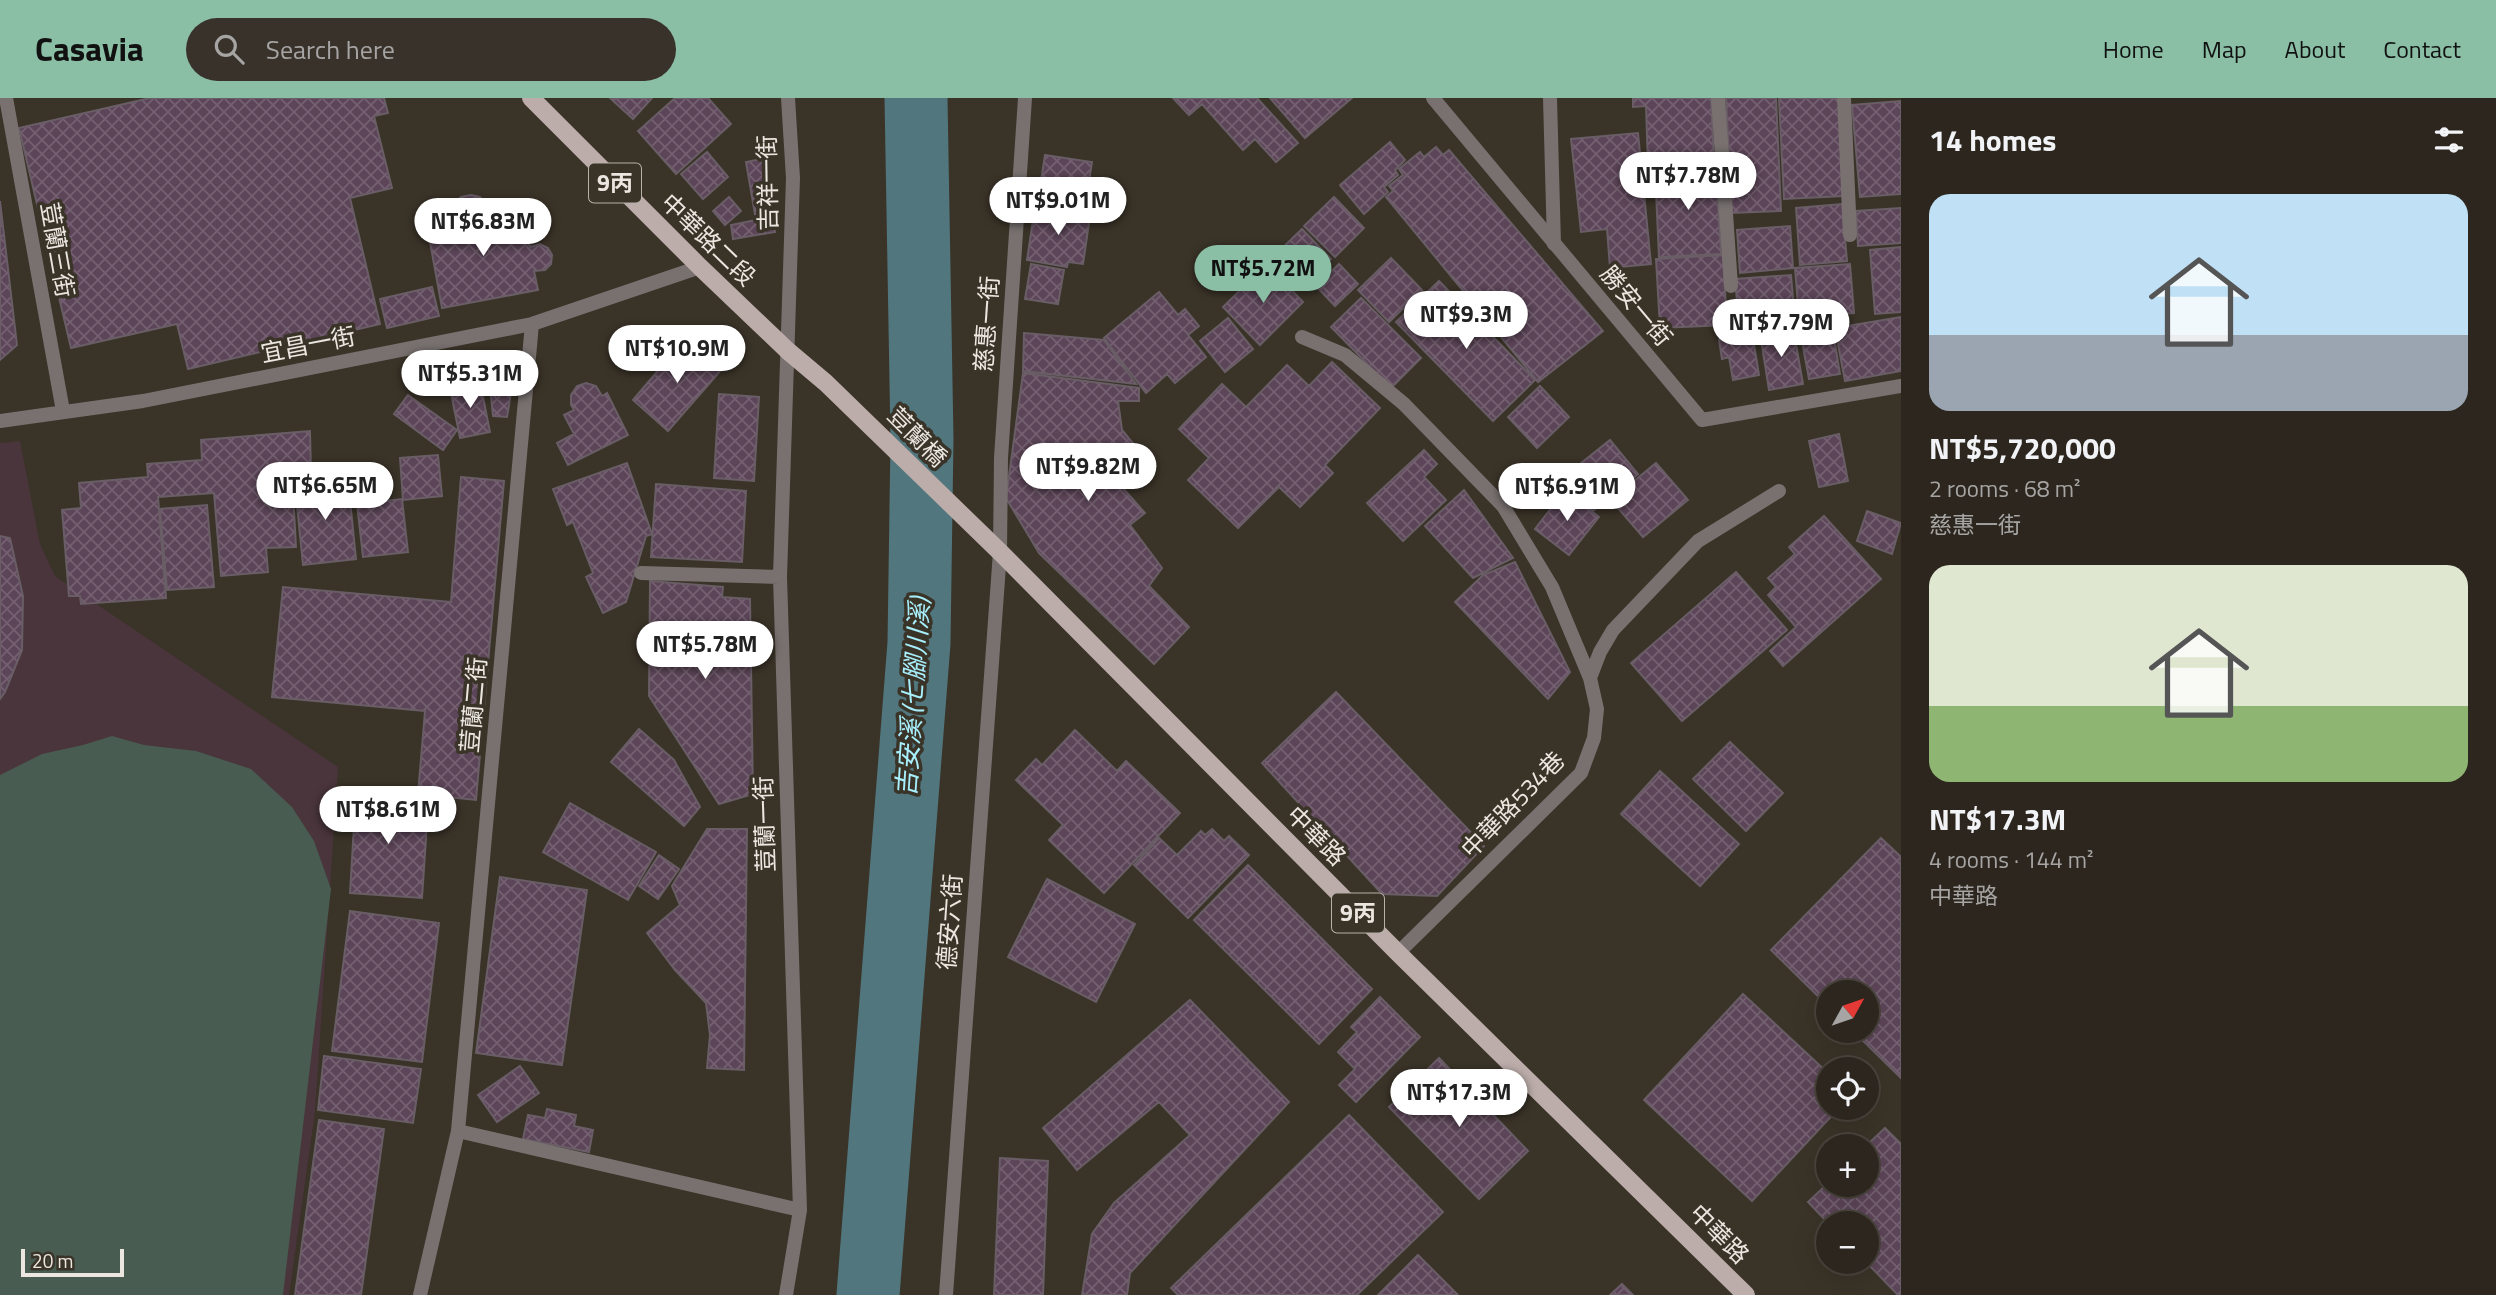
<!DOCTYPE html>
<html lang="en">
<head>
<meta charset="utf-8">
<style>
  :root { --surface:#2c261e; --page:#38322b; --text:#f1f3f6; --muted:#a6a5a4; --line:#48433c; --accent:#8abfa5 }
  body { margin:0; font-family:"Titillium Web","Noto Sans TC",sans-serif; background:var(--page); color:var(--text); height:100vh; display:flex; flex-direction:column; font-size:26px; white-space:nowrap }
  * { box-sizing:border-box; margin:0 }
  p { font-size:23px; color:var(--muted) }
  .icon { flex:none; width:38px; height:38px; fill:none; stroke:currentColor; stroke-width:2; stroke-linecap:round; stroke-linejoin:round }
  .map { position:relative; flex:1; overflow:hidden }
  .panel { display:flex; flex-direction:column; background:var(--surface); width:595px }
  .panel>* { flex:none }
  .needle { width:46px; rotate:50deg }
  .fabs { position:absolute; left:1816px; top:882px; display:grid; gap:14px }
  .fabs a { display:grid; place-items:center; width:63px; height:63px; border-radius:50%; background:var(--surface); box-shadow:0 7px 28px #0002,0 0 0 2px var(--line); font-size:35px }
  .scale { position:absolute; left:21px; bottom:18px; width:103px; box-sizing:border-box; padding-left:7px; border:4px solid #ebe7e0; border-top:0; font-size:19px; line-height:24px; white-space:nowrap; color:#ebe7e0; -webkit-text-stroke:5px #3a3328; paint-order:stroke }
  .price { position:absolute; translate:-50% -60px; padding:0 16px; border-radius:24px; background:#fff; color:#222; font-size:23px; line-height:46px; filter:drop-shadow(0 2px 4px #0008) }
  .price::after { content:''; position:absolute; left:50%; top:42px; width:21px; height:16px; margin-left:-10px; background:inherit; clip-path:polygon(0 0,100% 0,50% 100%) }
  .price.on { background:var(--accent); color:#111 }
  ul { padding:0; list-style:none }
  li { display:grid; align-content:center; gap:14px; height:371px; padding:0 28px }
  li span { display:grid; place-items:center; height:217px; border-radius:21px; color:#555 }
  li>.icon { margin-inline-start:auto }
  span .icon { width:126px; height:126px; fill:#fffc; stroke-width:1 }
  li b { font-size:30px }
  h2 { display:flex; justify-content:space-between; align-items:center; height:84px; padding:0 28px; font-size:30px }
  header { display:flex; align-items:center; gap:42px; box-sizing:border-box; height:98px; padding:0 35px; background:var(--accent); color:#111 }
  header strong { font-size:33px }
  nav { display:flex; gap:38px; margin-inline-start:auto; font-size:24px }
  .search { width:490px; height:63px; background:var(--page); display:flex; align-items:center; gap:18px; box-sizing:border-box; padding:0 24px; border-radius:38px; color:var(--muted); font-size:26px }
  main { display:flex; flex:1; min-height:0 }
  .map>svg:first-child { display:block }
  .education { fill:#49353b }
  .grass { fill:#495c51 }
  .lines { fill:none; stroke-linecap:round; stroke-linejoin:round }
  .river { stroke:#51767d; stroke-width:63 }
  .building { fill:url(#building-cross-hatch); stroke:#695d66; stroke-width:2 }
  .lane { stroke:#787170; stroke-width:14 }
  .street { stroke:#787170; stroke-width:14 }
  .primary { stroke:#bcadaa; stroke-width:18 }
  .labels { text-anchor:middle; stroke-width:7; stroke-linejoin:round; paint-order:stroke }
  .shield { fill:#3a3328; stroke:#b6b1a9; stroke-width:2 }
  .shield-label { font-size:23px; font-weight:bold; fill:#ebe7e0 }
  .street-label { font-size:24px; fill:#ebe7e0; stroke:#3a3328 }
  .water-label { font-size:26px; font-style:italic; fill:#a7effc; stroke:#3a3328 }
</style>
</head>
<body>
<header>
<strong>Casavia</strong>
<div class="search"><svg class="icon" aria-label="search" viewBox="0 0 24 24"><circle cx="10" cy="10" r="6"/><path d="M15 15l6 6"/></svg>Search here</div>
<nav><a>Home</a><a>Map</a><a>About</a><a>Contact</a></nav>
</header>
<main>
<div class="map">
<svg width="1901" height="1197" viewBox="0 0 1901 1197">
  <defs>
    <pattern id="building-cross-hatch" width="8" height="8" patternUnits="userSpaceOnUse" patternTransform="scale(1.75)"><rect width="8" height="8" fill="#5c4558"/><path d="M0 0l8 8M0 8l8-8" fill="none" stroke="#746070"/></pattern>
  </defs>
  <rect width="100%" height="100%" fill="#3a3328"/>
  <path class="education" d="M 20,343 L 40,446 L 55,478 L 338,669 L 315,1014 L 289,1197 L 0,1197 L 0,345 Z"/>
  <path class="grass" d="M 112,638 L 144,647 L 196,653 L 251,671 L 292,709 L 314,743 L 331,791 L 283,1197 L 0,1197 L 0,677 L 42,656 L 83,647 Z"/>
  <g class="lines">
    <path class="river" d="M 868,1197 L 919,545 L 922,341 L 916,0"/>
  </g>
  <path class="building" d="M 150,0 L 384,0 L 388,15 L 374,18 L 392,90 L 350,100 L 380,226 L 188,271 L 177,226 L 71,250 L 19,30 Z
    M 610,0 L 652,0 L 633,21 Z
    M 675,0 L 708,0 L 731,26 L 676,76 L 638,33 Z
    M 1173,0 L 1257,0 L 1298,45 L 1276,64 L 1255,41 L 1243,52 L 1202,6 L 1189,17 Z
    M 1270,0 L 1352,0 L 1305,40 Z
    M 1633,0 L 1711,0 L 1714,66 L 1648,69 L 1646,8 L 1633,9 Z
    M 1726,0 L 1776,0 L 1781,113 L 1732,115 Z
    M 1779,0 L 1840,0 L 1844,98 L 1784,101 Z
    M 1901,3 L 1901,96 L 1860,99 L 1852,7 Z
    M 1638,35 L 1651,166 L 1610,170 L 1607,131 L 1581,134 L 1571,41 Z
    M 1390,44 L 1405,62 L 1395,72 L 1398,77 L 1384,89 L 1388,94 L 1364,116 L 1340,87 Z
    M 1436,49 L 1443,57 L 1449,52 L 1603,233 L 1538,284 L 1386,99 L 1393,93 L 1389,88 L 1403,77 L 1399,71 L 1420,54 L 1424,59 Z
    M 707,54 L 728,79 L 703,101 L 681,76 Z
    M 1045,57 L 1092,64 L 1085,109 L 1038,102 Z
    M 762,61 L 775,134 L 733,141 L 731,127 L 756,122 L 746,64 Z
    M 1716,69 L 1721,156 L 1659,159 L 1655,72 Z
    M 471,97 L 480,99 L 487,107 L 489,116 L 487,123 L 491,123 L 495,137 L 527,138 L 530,149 L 540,146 L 548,150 L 552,157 L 551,166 L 545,172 L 534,173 L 538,192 L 442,210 L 430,144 L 453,122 L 451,115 L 454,105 L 461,99 Z
    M 729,99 L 741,113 L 725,127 L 713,113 Z
    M 1334,99 L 1364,130 L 1335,159 L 1304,128 Z
    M 0,103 L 17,247 L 0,262 Z
    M 1842,106 L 1847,163 L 1800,167 L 1796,110 Z
    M 1035,109 L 1090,118 L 1083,166 L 1068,164 L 1067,169 L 1027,162 Z
    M 1901,110 L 1901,145 L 1858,148 L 1856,113 Z
    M 1790,128 L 1793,170 L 1740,175 L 1737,132 Z
    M 1302,131 L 1331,161 L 1302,190 L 1272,160 Z
    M 1901,149 L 1901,214 L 1875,216 L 1870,152 Z
    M 1723,157 L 1727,227 L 1660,230 L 1656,161 Z
    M 1391,160 L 1422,192 L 1389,224 L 1358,192 Z
    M 1031,166 L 1064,172 L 1058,206 L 1025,201 Z
    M 1267,166 L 1303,204 L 1260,247 L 1223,209 Z
    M 1339,166 L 1358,186 L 1335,208 L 1316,188 Z
    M 1850,166 L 1854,215 L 1799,219 L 1795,170 Z
    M 1791,177 L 1795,223 L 1739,227 L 1735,181 Z
    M 1439,183 L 1535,282 L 1493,323 L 1396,224 Z
    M 432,189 L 439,218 L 387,230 L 380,201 Z
    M 1159,194 L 1178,217 L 1185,211 L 1199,228 L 1188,237 L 1206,259 L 1175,285 L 1167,276 L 1146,295 L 1104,240 Z
    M 1361,200 L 1421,260 L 1391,290 L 1331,229 Z
    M 1901,219 L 1901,273 L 1845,283 L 1835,230 Z
    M 1228,220 L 1253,251 L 1225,274 L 1200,243 Z
    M 1831,222 L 1840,276 L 1809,281 L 1799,227 Z
    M 1751,228 L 1759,277 L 1733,282 L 1729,259 L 1722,261 L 1719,242 L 1725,241 L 1724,233 Z
    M 1793,229 L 1803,286 L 1769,292 L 1760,235 Z
    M 1024,235 L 1104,242 L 1136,286 L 1023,273 Z
    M 685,241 L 721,272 L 668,333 L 633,302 Z
    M 1332,264 L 1380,310 L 1325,367 L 1333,375 L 1300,409 L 1279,389 L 1238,430 L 1188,382 L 1209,360 L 1179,331 L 1222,286 L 1246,309 L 1287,267 L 1309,288 Z
    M 1023,275 L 1139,290 L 1139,303 L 1118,303 L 1122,332 L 1146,361 L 1121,388 L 1145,415 L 1130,427 L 1162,470 L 1149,488 L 1189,529 L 1154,566 L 1039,455 L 1006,400 Z
    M 514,277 L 507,319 L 493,318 L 489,278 Z
    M 480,284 L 490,334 L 460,340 L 450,290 Z
    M 586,285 L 596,288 L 602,298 L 607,295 L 628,337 L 568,367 L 557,345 L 574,336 L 564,317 L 574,312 L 571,307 L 571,297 L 577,288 Z
    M 1540,288 L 1569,319 L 1537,350 L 1508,319 Z
    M 719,296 L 759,299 L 754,383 L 714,380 Z
    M 408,297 L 457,332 L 443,352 L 394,316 Z
    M 310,333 L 311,375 L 292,377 L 296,449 L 266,450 L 268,474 L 221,478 L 214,395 L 158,399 L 166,500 L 81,506 L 80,498 L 69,498 L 62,412 L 81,410 L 79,385 L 148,379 L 147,366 L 202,362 L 201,342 Z
    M 1839,336 L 1848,383 L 1819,389 L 1809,343 Z
    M 1610,342 L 1638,376 L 1593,413 L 1565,378 Z
    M 1424,352 L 1437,366 L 1424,379 L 1446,402 L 1403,443 L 1367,405 Z
    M 438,357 L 442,398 L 403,402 L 400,360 Z
    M 627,365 L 652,436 L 646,438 L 626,504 L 603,515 L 586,479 L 593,475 L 573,424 L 567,427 L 553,391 Z
    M 1656,365 L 1688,402 L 1643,439 L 1611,402 Z
    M 461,379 L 504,383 L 476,702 L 418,696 L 425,613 L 272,599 L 283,489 L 451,504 Z
    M 348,382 L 356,461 L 303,467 L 295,387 Z
    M 656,386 L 746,393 L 742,464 L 651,459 Z
    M 1464,392 L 1513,460 L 1473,480 L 1425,428 Z
    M 1565,392 L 1599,419 L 1569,457 L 1535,431 Z
    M 402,401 L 408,454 L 363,459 L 357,406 Z
    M 207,407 L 214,489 L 167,492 L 160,411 Z
    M 1867,413 L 1901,425 L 1892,456 L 1857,443 Z
    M 1824,418 L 1881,481 L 1783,568 L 1770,553 L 1796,529 L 1768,497 L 1776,489 L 1768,480 L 1795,456 L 1789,449 Z
    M 0,438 L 10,440 L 23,498 L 22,552 L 5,594 L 0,601 Z
    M 1515,464 L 1570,574 L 1548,601 L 1455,504 L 1483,477 Z
    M 1736,474 L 1787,532 L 1682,623 L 1631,565 Z
    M 650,483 L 723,489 L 722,499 L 750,501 L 753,696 L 719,706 L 649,598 Z
    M 1336,594 L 1484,748 L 1437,798 L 1382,796 L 1262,665 Z
    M 639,631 L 674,662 L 700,709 L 684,728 L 611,664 Z
    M 1075,632 L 1117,673 L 1126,663 L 1180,715 L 1104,795 L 1049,742 L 1063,727 L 1016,682 L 1036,661 L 1042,667 Z
    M 1730,644 L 1783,695 L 1746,733 L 1693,681 Z
    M 1660,673 L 1739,746 L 1700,788 L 1621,716 Z
    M 356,693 L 405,696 L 404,709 L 428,711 L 422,800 L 350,795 Z
    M 570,705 L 656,754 L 628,802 L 543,754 Z
    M 707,731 L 747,731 L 744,972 L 707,970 L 710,937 L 706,905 L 675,872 L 647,835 L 680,807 L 672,788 Z
    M 1212,731 L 1224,743 L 1229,738 L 1249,757 L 1188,820 L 1134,767 L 1159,740 L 1177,757 L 1201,733 L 1205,737 Z
    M 1881,740 L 1901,759 L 1901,980 L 1853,933 L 1867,933 L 1867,894 L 1829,894 L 1829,909 L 1771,852 Z
    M 659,757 L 679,771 L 658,801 L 639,788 Z
    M 1248,767 L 1372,891 L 1319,946 L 1194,822 Z
    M 500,779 L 587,792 L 562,967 L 476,955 Z
    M 1047,781 L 1135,826 L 1096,904 L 1008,859 Z
    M 350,813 L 439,825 L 422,964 L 332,953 Z
    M 1743,896 L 1829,976 L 1829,1010 L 1839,1010 L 1752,1103 L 1644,1002 Z
    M 1380,899 L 1420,939 L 1356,1004 L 1339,987 L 1355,971 L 1338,954 L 1357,934 L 1351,929 Z
    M 1190,902 L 1289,1004 L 1130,1175 L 1127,1197 L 1082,1197 L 1092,1136 L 1114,1105 L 1190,1037 L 1159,1004 L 1077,1072 L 1043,1030 Z
    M 324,958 L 421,971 L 413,1025 L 318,1012 Z
    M 1439,960 L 1528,1053 L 1479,1101 L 1389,1009 Z
    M 520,968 L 539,995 L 497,1024 L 478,997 Z
    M 547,1011 L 576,1017 L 574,1028 L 593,1032 L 589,1054 L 523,1041 L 528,1017 L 545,1020 Z
    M 1349,1017 L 1443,1114 L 1357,1197 L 1178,1197 L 1171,1190 Z
    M 319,1022 L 384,1031 L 361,1197 L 295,1197 Z
    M 1885,1030 L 1901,1046 L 1901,1197 L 1898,1197 L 1866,1164 L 1867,1125 L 1829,1126 L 1808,1104 L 1829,1084 L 1829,1087 L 1867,1087 L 1866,1048 Z
    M 1000,1060 L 1048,1063 L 1043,1197 L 994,1197 Z
    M 1418,1157 L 1458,1197 L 1378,1197 Z
    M 1622,1186 L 1633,1197 L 1610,1197 Z"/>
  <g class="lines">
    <path class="lane" d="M 1550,0 L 1554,146
      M 1718,0 L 1731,188
      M 1844,0 L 1850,137
      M 1302,239 L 1345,257 L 1404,306 L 1503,408 L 1552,489 L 1590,580
      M 1398,855 L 1581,675 L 1594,640 L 1597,611 L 1590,580 L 1600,554 L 1613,532 L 1698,443 L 1779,393"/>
    <path class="street" d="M 6,0 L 63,313
      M 1433,0 L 1702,322 L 1901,288
      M 532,226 L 458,1033 L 800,1112
      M 0,323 L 143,303 L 532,226 L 700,169
      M 641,475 L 780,479
      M 420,1197 L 458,1033
      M 786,1197 L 800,1112 L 780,479 L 793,80 L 788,0
      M 946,1197 L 1000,454 L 1001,360 L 1025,0"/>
    <path class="primary" d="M 531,0 L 700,169 L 788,253 L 826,285 L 1000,454 L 1398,855 L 1746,1197"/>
  </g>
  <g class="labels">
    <g class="shield">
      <rect x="589" y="65.5" width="52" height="39" rx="5"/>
      <rect x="1332" y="795.5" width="52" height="39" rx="5"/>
    </g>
    <g class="shield-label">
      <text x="615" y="93">9丙</text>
      <text x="1358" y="823">9丙</text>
    </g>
    <g class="street-label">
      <text transform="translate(768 85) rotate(-91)" y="8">吉祥一街</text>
      <text transform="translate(708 142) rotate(44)" y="8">中華路二段</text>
      <text transform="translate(57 152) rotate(80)" y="8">荳蘭三街</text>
      <text transform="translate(1636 208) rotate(50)" y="8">勝安一街</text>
      <text transform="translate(987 226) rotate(-86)" y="8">慈惠一街</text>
      <text transform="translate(308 247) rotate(-11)" y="8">宜昌一街</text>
      <text transform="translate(917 339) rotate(45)" y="8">荳蘭橋</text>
      <text transform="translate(474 607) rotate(-85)" y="8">荳蘭二街</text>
      <text transform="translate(1513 707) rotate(-46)" y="8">中華路534巷</text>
      <text transform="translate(765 726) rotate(-92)" y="8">荳蘭一街</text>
      <text transform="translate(1316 738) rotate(45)" y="8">中華路</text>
      <text transform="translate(950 824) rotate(-86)" y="8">德安六街</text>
      <text transform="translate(1719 1136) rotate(45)" y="8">中華路</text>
    </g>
    <g class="water-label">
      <text transform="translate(913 599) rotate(-86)" y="9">吉安溪 (七腳川溪)</text>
    </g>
  </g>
</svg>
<div class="fabs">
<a><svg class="needle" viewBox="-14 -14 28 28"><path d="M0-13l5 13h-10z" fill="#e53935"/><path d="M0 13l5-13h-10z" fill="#a6a5a4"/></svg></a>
<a><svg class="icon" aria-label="locate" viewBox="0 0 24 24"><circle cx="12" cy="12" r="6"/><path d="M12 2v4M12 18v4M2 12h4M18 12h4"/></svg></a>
<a>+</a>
<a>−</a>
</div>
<div class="scale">20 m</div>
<b class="price" style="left:1688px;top:114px">NT$7.78M</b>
<b class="price" style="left:1058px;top:139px">NT$9.01M</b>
<b class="price" style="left:483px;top:160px">NT$6.83M</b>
<b class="price on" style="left:1263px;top:207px">NT$5.72M</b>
<b class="price" style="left:1466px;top:253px">NT$9.3M</b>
<b class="price" style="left:1781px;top:261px">NT$7.79M</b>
<b class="price" style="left:677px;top:287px">NT$10.9M</b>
<b class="price" style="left:470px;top:312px">NT$5.31M</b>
<b class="price" style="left:1088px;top:405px">NT$9.82M</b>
<b class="price" style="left:325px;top:424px">NT$6.65M</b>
<b class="price" style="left:1567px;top:425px">NT$6.91M</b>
<b class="price" style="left:705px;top:583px">NT$5.78M</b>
<b class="price" style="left:388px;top:748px">NT$8.61M</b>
<b class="price" style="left:1459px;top:1031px">NT$17.3M</b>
</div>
<section class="panel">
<h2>14 homes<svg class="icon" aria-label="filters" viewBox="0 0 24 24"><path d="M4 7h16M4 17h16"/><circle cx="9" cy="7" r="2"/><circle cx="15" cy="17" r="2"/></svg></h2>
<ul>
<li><span style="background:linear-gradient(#bfe0f5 65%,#9aa5b1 0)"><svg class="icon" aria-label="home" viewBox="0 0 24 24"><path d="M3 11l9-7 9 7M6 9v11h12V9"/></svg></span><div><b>NT$5,720,000</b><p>2 rooms · 68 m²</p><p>慈惠一街</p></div></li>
<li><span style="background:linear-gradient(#dfe7d0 65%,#8fb573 0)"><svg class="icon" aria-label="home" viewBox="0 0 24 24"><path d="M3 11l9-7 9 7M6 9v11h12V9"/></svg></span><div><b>NT$17.3M</b><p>4 rooms · 144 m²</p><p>中華路</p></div></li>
</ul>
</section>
</main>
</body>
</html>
